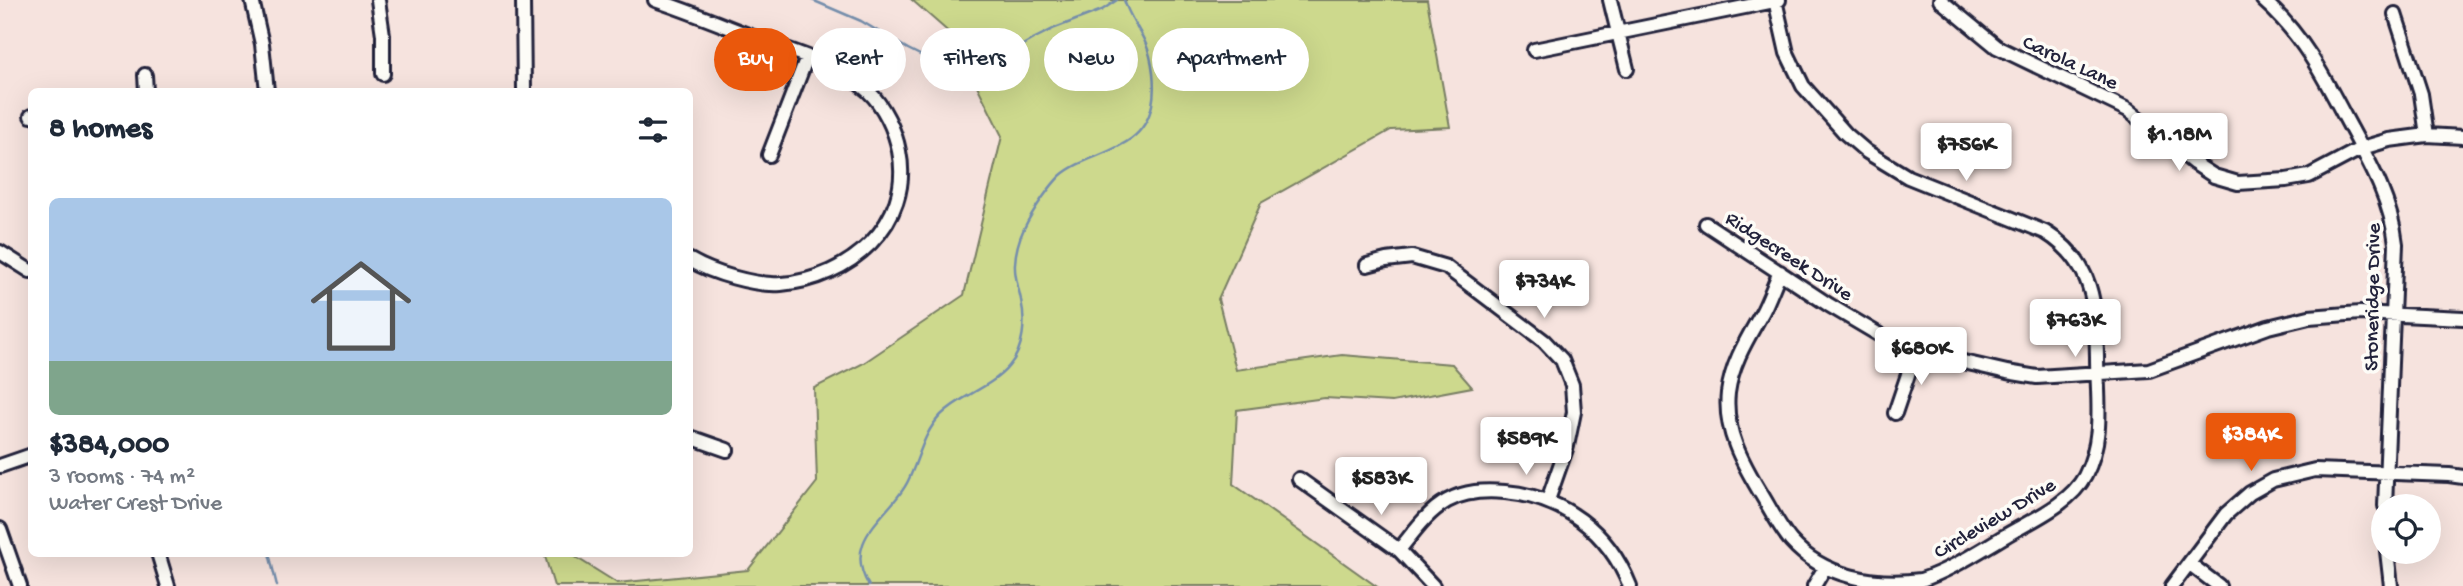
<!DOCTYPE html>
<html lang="en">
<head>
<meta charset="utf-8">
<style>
  :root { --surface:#fff; --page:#f2f2f3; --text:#1f2937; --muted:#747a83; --accent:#ea580c }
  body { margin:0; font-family:"Gochi Hand",sans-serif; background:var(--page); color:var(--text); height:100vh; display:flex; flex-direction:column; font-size:26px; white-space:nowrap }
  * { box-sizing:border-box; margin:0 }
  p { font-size:23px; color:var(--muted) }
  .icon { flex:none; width:38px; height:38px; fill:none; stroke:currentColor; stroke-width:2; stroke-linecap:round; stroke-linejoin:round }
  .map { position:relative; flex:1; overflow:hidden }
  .sheet { position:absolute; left:28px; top:88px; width:665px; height:469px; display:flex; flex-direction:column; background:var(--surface); border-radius:10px; box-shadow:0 7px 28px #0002 }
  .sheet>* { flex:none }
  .guide { position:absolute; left:714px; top:28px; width:665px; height:63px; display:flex; gap:14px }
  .controls { position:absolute; left:2371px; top:494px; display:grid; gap:14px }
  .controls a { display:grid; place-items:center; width:70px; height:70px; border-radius:50%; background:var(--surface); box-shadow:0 7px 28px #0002; font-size:35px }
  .price { position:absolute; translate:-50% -60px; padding:0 16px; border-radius:7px; background:#fff; color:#222; font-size:23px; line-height:46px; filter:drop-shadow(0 2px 4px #0008) }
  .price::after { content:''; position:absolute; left:50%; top:42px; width:21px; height:16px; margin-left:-10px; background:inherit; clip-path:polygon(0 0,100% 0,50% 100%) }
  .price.selected { background:var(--accent); color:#fff }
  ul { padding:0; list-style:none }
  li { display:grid; align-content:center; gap:14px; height:371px; padding:0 21px }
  li span { display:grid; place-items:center; height:217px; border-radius:10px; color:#555 }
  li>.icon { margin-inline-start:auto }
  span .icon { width:126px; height:126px; fill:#fffc; stroke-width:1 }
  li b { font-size:30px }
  h2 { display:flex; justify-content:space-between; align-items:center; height:84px; padding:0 21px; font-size:30px }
  .pill { padding:0 24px; border-radius:32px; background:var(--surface); box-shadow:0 7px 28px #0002; font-size:24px; line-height:63px }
  .pill.selected { background:var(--accent); color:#fff }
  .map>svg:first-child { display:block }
  .green { fill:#cdd98d; stroke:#787e64; stroke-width:2 }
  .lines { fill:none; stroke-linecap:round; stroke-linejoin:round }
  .stream { stroke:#758eac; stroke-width:2.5 }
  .minor-casing { stroke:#22223b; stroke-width:18 }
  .minor { stroke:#fdfcf7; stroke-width:12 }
  .labels { text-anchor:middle; stroke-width:7; stroke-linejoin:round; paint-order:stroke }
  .street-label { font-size:21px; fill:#22223b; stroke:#fdfcf7 }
</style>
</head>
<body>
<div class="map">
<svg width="2463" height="586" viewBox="0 0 2463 586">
  <rect width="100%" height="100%" fill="#f6e3de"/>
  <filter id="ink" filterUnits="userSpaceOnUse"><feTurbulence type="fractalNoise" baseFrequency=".0143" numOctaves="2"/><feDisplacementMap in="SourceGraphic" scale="14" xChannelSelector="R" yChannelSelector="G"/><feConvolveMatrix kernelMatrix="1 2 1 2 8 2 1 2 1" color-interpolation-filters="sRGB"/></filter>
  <g filter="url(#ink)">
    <path class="green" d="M 912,0 L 1427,0 L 1450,127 L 1391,130 L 1261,203 L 1218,299 L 1236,370 L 1342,355 L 1452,364 L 1472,387 L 1392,402 L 1325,398 L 1237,410 L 1233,484 L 1376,586 L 554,586 L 544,553 L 569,553 L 617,583 L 748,570 L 817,482 L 814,388 L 862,364 L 964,295 L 1002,136 L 952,35 Z"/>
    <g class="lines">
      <path class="stream" d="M 812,0 L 861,21 L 908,49 L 954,72 L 981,69 L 1033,39 L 1055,28 L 1102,10 L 1117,0
        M 269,553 L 277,586
        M 869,586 C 840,538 892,515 908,481 C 919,459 923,433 941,415 C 961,395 991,388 1009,366 C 1024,349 1026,321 1021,300 C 1019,289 1014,276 1015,264 C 1016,238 1029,217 1043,197 C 1048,190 1054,182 1060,176 C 1090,150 1142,154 1152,105 C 1156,87 1153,59 1145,42 C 1138,27 1129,16 1124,0"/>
      <defs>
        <path id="minor" d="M 252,0 L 262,44 L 267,91
          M 378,0 L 383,35 L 383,74
          M 523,0 L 524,91
          M 655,0 C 691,12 727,27 764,41 C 799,54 840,65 868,91 C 884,106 895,130 899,151 C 914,224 848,279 781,284 C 755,286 712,273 690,260
          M 1610,0 L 1627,69
          M 1775,0 L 1787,53 L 1803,86 L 1846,134 L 1867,152 L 1908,177 L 2045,232 C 2094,262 2096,305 2097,357 C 2097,398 2105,437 2085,476 C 2070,504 2032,520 2005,536 C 1979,551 1951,570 1921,580 C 1875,586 1823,577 1791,541 C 1779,527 1770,508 1760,492 C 1742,462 1724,430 1728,393 C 1732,362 1748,338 1763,311 C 1769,299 1774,285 1780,272
          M 1940,0 L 1997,47 L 2128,110 L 2194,163 L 2214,176 L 2238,183 L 2286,180 L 2309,176 L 2362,148 L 2389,140 L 2427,135 L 2463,137
          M 2263,0 C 2301,33 2323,75 2346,119 C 2368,160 2391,198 2396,244 L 2385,506
          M 2395,14 L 2421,94 L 2427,135
          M 1534,50 L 1779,0
          M 145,75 L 146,91
          M 31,116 L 32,116
          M 769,155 L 807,57
          M 1706,224 L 1829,305 L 1883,337 L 1916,351 L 2007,372 L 2037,377 L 2149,370 L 2268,327 L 2309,317 L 2360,313 L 2463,318
          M 0,252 L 30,271
          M 1367,265 L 1386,260 L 1412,257 L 1446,267 L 1544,341 L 1562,360 L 1572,385 L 1574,412 L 1567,446 L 1548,500
          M 1895,413 L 1916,351
          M 690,437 L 727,450
          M 0,466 L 32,455
          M 1299,479 L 1399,550 L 1433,586
          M 0,529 L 20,586
          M 1399,550 C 1413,533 1427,512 1447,501 C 1465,491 1484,490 1505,492 C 1563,497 1608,531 1630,586
          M 2387,551 L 2391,586
          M 158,553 L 168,586
          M 2190,564 L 2219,586
          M 1814,586 L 1824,569
          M 2172,586 L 2226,514 L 2250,493 L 2273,480 L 2315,470 L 2449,475 L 2463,477"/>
      </defs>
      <use href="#minor" class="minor-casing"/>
      <use href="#minor" class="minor"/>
    </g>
  </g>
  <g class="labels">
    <g class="street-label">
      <text transform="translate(2071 61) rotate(25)" y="7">Carola Lane</text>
      <text transform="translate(1790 255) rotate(33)" y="7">Ridgecreek Drive</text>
      <text transform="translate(2371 297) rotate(-89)" y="7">Stoneridge Drive</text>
      <text transform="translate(1994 517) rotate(-31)" y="7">Circleview Drive</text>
    </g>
  </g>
</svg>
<div class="controls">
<a><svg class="icon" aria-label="locate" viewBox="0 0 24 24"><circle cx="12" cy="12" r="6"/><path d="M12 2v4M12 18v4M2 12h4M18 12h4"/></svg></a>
</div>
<b class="price" style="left:2179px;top:173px">$1.18M</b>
<b class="price" style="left:1966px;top:183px">$756K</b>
<b class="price" style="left:1544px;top:320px">$734K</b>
<b class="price" style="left:2075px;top:359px">$763K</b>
<b class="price" style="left:1921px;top:387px">$680K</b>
<b class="price selected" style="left:2251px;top:473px">$384K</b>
<b class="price" style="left:1526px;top:477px">$589K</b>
<b class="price" style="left:1381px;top:517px">$583K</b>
<div class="guide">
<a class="pill selected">Buy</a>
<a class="pill">Rent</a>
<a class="pill">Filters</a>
<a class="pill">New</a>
<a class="pill">Apartment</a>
</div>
<section class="sheet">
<h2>8 homes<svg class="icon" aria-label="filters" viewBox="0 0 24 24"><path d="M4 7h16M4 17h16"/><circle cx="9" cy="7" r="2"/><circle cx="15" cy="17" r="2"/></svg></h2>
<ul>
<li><span style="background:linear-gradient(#a9c7e8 75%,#7fa58c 0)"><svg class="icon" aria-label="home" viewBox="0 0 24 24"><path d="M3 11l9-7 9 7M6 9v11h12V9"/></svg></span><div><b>$384,000</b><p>3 rooms · 74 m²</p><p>Water Crest Drive</p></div></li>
</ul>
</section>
</div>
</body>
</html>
